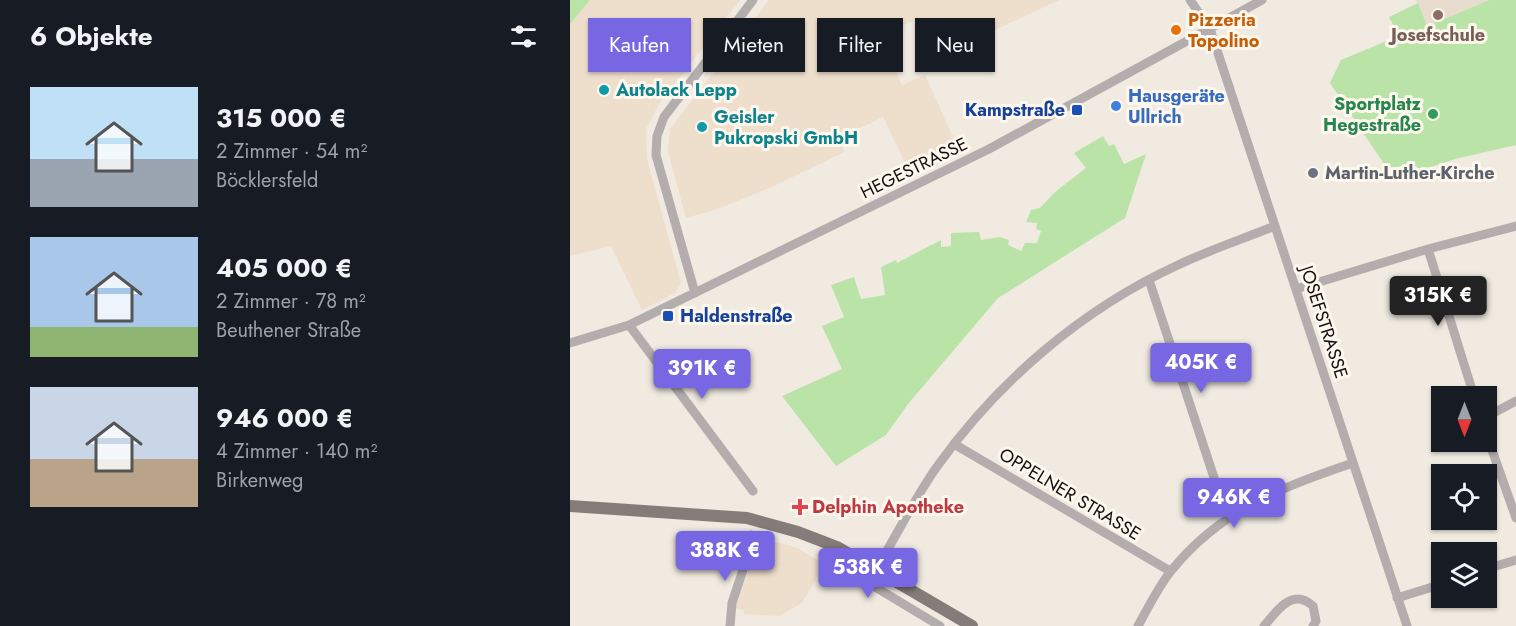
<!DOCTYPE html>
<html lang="de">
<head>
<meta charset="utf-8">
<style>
  :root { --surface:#171b24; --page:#242831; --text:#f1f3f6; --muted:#9ea1a6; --accent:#7867e2 }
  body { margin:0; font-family:Jost,sans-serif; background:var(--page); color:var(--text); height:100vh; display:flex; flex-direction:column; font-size:22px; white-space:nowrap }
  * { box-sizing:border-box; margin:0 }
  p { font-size:20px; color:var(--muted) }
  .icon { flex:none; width:33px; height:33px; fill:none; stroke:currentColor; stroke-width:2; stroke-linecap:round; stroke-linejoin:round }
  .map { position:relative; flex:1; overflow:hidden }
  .side { display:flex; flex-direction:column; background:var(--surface); width:570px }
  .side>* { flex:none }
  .banner { position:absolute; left:18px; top:18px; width:570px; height:54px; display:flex; gap:12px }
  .needle { width:39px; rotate:180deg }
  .fabs { position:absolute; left:861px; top:386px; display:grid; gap:12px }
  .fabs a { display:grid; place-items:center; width:66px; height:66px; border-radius:0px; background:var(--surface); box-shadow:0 2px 4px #0004; font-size:30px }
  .price { position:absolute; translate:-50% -51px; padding:0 14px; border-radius:6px; background:var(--accent); color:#fff; font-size:20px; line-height:39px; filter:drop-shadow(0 2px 3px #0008) }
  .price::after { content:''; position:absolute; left:50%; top:36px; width:18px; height:14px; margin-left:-9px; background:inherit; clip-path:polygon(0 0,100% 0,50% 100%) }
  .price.selected { background:#222; color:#fff }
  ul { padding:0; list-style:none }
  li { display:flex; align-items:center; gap:18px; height:150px; padding:0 30px }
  li span { display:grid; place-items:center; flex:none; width:168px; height:120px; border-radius:0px; color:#555 }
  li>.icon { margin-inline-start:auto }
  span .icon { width:72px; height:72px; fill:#fffc; stroke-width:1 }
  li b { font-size:26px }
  h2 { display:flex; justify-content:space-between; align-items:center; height:72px; padding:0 30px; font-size:26px }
  .tag { padding:0 21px; border-radius:0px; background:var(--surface); box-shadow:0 2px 4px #0004; font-size:21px; line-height:54px }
  .tag.selected { background:var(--accent); color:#fff }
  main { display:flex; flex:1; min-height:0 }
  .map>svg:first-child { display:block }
  .commercial { fill:#eedecc }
  .built { fill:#e7dccd }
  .green { fill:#bae3a8 }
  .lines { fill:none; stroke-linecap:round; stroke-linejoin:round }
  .minor { stroke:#b3aead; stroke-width:9 }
  .major { stroke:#857c79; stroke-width:12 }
  .education-dot { fill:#8d6e63; stroke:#fef7ee; stroke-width:2 }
  .food-dot { fill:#e8710a; stroke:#fef7ee; stroke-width:2 }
  .culture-dot { fill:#0f9aa8; stroke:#fef7ee; stroke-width:2 }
  .shop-dot { fill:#3f7fe0; stroke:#fef7ee; stroke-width:2 }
  .transit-dot { fill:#1a4fb4; stroke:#fef7ee; stroke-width:2 }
  .leisure-dot { fill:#2e9e5b; stroke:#fef7ee; stroke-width:2 }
  .worship-dot { fill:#6b7280; stroke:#fef7ee; stroke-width:2 }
  .health-dot { fill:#e0444e; stroke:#fef7ee; stroke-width:2 }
  .labels { text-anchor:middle; stroke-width:6; stroke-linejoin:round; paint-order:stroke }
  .food-label { font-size:18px; font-weight:bold; fill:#c56008; stroke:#fef7ee; text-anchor:start }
  .education-label { font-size:18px; font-weight:bold; fill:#785e54; stroke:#fef7ee }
  .culture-label { font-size:18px; font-weight:bold; fill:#0d838f; stroke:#fef7ee; text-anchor:start }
  .shop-label { font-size:18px; font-weight:bold; fill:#366cbe; stroke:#fef7ee; text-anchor:start }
  .leisure-label { font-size:18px; font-weight:bold; fill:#27864d; stroke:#fef7ee; text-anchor:end }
  .transit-label { font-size:18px; font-weight:bold; fill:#164399; stroke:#fef7ee; text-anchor:end }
  .street-label { font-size:18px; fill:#12100d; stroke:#fef7ee }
  .worship-label { font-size:18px; font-weight:bold; fill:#5b616d; stroke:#fef7ee; text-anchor:start }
  .health-label { font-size:18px; font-weight:bold; fill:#be3a42; stroke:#fef7ee; text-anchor:start }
</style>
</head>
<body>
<main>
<section class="side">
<h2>6 Objekte<svg class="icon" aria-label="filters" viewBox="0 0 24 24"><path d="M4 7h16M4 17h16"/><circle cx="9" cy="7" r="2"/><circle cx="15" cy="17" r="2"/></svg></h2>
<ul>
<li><span style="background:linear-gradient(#bfe0f5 60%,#9aa5b1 0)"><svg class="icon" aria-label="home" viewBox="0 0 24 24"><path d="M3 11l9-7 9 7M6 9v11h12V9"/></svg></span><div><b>315 000 €</b><p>2 Zimmer · 54 m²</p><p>Böcklersfeld</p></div></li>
<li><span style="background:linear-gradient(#a9c7e8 75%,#8fb573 0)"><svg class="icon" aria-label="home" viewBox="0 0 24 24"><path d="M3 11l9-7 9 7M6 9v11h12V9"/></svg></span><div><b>405 000 €</b><p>2 Zimmer · 78 m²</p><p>Beuthener Straße</p></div></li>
<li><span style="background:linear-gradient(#c9d6e8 60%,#b9a48a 0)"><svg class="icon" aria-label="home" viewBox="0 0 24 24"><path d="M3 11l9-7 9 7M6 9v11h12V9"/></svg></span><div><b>946 000 €</b><p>4 Zimmer · 140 m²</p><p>Birkenweg</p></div></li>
</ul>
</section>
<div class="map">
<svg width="946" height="626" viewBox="0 0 946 626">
  <rect width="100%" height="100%" fill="#f0eae1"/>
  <path class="commercial" d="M 20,0 L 170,0 L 89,104 L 76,129 L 77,159 L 111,283 L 105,293 L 72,310 L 41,246 L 0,256 L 0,24 Z
    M 199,0 L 489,0 L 366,58 L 348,19 L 310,35 L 332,85 L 355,75 L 390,153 L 342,177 L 313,117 L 270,138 L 274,152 L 202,187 L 148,209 L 116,218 L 98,152 L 100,129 Z
    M 190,538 L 225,547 L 255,564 L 232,603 L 209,616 L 174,614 L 174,610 L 165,609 Z"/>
  <path class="built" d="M 846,0 L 919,0 L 856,26 Z"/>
  <path class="green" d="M 0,0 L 20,0 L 0,24 Z
    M 919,0 L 946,0 L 946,145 L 885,159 L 840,174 L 837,164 L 818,170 L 760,83 L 771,60 L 829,36 L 819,17 L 848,3 L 857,26 Z
    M 533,136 L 539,146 L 544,144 L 554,164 L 576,154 L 555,218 L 428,298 L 338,404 L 316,435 L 266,466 L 212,396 L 272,369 L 252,326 L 274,317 L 261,285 L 284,277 L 291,299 L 315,295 L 311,267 L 326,260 L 327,263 L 371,240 L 371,247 L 381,246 L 381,233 L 409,232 L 411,240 L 430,237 L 439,240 L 438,245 L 451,251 L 455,243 L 467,243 L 471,231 L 466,229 L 467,223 L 456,222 L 461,210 L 470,208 L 485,192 L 516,168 L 504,153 Z"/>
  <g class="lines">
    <path class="minor" d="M 620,0 L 640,29 L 837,626
      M 858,249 L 904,396
      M 579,280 L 657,517
      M 726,289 L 858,249 L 946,226
      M 125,293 L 86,155 L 87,136 L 94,117 L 183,0
      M 59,325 L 183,491
      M 0,343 L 59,325 L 419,149 L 692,0
      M 916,417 L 946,401
      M 916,433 L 946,518
      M 384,444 L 600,571
      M 267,547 L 267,564 L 370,626
      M 315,554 C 332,525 347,495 366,468 C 427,382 512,309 608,265 C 639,250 673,239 705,226
      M 916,569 L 946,560
      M 827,598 L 872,584
      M 160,626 L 162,603 L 181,546 L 181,535
      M 568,626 C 578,608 588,587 601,571 C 650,510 711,487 783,463
      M 694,626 C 707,611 722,587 743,606 L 746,621 L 743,626"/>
    <path class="major" d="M 0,506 L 177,518 L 228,532 L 267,547 L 402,626"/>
  </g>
  <circle class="education-dot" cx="868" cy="15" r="6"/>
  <circle class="food-dot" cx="606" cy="30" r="6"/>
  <g class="culture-dot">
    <circle cx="34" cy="90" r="6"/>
    <circle cx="132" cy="127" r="6"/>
  </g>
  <circle class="shop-dot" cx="546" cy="106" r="6"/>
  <g class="transit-dot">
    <rect x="501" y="104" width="12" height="12" rx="3"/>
    <rect x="92" y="310" width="12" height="12" rx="3"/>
  </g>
  <circle class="leisure-dot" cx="863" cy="114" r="6"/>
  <circle class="worship-dot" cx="743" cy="173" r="6"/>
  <path class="health-dot" d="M227 498h6v6h6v6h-6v6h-6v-6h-6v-6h6z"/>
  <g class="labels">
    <g class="food-label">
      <text x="618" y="26">Pizzeria<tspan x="618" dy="21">Topolino</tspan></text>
    </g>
    <g class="education-label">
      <text x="868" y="41">Josefschule</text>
    </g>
    <g class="culture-label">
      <text x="46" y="96">Autolack Lepp</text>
      <text x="144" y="123">Geisler<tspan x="144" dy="21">Pukropski GmbH</tspan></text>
    </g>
    <g class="shop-label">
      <text x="558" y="102">Hausgeräte<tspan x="558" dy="21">Ullrich</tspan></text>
    </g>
    <g class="leisure-label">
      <text x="851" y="110">Sportplatz<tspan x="851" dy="21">Hegestraße</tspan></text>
    </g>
    <g class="transit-label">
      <text x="495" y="116">Kampstraße</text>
      <text x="110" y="322" text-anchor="start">Haldenstraße</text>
    </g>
    <g class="street-label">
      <text transform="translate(344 168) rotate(-26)" y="6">HEGESTRASSE</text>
      <text transform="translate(754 322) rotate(72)" y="6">JOSEFSTRASSE</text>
      <text transform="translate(500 494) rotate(31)" y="6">OPPELNER STRASSE</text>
    </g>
    <g class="worship-label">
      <text x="755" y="179">Martin-Luther-Kirche</text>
    </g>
    <g class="health-label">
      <text x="242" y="513">Delphin Apotheke</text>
    </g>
  </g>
</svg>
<div class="fabs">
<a><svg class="needle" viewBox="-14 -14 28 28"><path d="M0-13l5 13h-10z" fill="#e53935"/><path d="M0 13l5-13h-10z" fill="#9ea1a6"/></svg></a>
<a><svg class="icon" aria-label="locate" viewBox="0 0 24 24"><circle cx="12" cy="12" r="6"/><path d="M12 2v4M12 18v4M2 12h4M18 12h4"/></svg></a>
<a><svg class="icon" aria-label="layers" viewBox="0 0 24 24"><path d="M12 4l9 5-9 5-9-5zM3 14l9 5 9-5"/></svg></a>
</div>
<b class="price selected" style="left:868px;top:327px">315K €</b>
<b class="price" style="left:631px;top:394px">405K €</b>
<b class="price" style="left:132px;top:400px">391K €</b>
<b class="price" style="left:664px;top:529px">946K €</b>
<b class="price" style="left:155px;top:582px">388K €</b>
<b class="price" style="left:298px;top:599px">538K €</b>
<div class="banner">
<a class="tag selected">Kaufen</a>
<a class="tag">Mieten</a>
<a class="tag">Filter</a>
<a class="tag">Neu</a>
</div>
</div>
</main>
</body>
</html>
